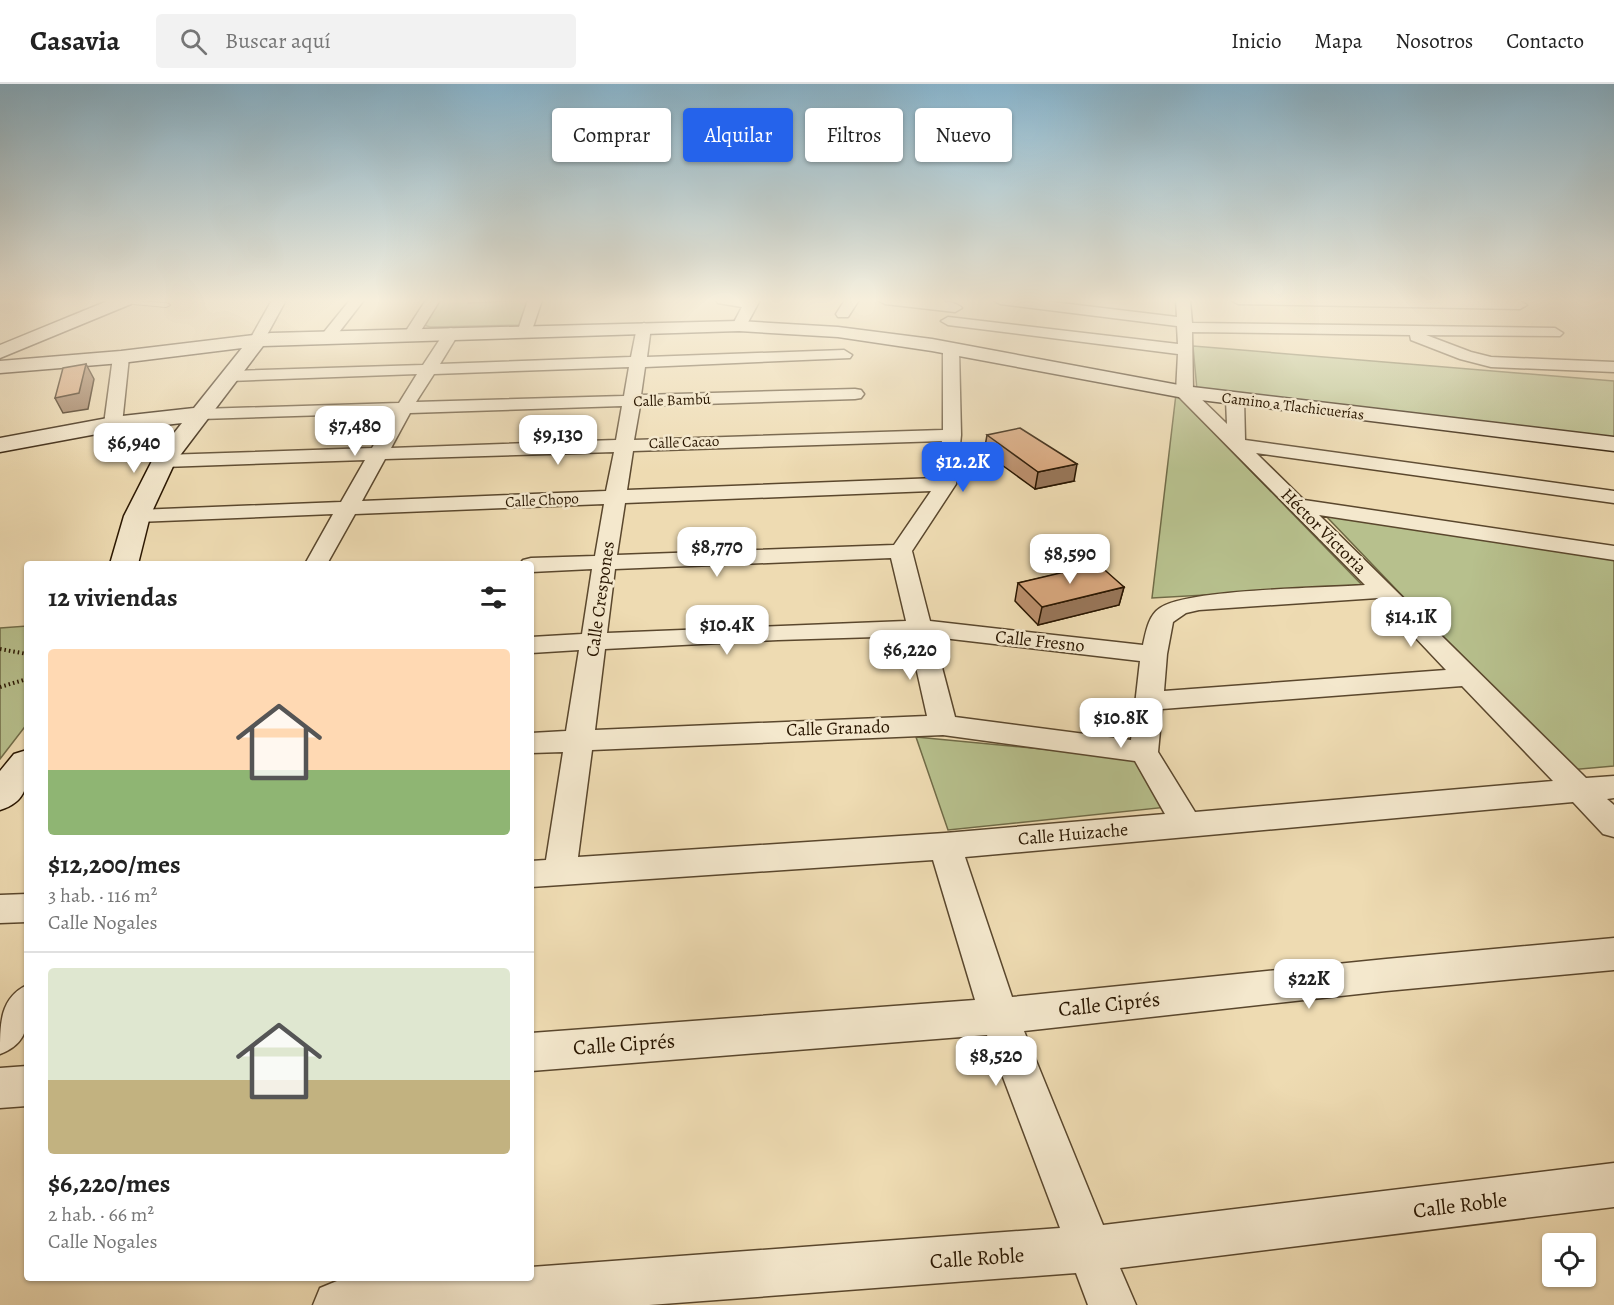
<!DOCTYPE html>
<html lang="es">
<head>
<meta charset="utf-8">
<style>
  :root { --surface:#fff; --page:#f2f2f2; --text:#222; --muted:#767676; --line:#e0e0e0; --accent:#2563eb }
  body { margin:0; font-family:Alegreya,serif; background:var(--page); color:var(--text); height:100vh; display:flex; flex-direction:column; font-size:22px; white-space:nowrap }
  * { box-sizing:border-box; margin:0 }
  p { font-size:20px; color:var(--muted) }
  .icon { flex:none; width:33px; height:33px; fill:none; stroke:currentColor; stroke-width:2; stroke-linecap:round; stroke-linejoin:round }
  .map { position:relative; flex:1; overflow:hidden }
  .panel { position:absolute; left:24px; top:477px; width:510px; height:720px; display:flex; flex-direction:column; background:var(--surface); border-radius:6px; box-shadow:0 2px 4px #0004 }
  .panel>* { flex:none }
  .top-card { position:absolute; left:552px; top:24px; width:570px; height:54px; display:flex; gap:12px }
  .fabs { position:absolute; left:1542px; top:1149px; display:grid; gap:12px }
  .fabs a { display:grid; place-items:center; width:54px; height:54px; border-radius:6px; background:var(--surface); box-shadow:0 2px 4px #0004; font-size:30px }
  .price { position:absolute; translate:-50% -51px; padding:0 14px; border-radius:12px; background:#fff; color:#222; font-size:20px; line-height:39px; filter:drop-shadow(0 2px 3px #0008) }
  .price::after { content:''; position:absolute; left:50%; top:36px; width:18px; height:14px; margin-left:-9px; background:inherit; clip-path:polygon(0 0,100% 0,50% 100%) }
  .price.active { background:var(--accent); color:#fff }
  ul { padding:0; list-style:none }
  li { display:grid; align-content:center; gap:12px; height:318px; padding:0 24px }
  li+li { border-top:2px solid var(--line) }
  li span { display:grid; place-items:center; height:186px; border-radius:6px; color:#555 }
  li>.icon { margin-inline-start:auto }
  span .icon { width:108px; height:108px; fill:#fffc; stroke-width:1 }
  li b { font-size:26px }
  h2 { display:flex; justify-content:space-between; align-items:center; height:72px; padding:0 24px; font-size:26px }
  .chip { padding:0 21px; border-radius:6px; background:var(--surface); box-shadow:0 2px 4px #0004; font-size:21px; line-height:54px }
  .chip.active { background:var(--accent); color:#fff }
  header { display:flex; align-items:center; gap:36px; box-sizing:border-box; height:84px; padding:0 30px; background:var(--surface); border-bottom:2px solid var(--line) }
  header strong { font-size:28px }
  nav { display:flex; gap:33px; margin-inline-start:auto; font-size:21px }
  .search { width:420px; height:54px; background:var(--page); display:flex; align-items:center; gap:15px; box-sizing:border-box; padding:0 21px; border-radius:6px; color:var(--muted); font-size:22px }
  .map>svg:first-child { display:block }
  .green { fill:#b7c08d; stroke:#706b47; stroke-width:1.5 }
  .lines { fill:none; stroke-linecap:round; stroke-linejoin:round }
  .lane-casing { stroke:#5a472d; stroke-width:2 }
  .street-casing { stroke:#5a472d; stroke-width:3 }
  .secondary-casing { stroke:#291601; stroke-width:3 }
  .path { stroke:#291601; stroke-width:4; stroke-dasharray:1.5 3; stroke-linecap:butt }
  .lane { fill:#f4e8cd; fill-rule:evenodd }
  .street { fill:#f4e8cd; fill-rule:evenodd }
  .secondary { fill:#f4e8cd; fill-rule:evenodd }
  .wall { fill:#bb906d; stroke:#291601; stroke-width:1.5 }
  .shaded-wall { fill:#987659; stroke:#291601; stroke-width:1.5 }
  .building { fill:#d9a87f; stroke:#291601; stroke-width:1.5 }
  .labels { text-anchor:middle; stroke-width:5; stroke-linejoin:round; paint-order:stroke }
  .far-street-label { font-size:15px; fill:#291601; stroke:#f4e8cd }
  .street-label { font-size:18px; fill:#291601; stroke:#f4e8cd }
  .near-street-label { font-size:21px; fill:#291601; stroke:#f4e8cd }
</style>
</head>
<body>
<header>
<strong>Casavia</strong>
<div class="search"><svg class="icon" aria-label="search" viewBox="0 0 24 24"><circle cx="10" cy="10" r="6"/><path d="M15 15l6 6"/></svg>Buscar aquí</div>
<nav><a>Inicio</a><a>Mapa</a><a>Nosotros</a><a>Contacto</a></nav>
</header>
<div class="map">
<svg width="1614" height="1221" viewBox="0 0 1614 1221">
  <rect width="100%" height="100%" fill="#eedbb2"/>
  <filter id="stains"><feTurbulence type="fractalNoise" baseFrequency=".00333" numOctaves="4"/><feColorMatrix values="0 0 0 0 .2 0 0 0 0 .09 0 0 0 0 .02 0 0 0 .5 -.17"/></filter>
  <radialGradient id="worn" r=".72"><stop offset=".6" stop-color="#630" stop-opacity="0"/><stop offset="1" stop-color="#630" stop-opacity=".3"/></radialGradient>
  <path class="green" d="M 438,216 L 468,216 L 468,219 L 530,216 L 520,241 L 430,243 L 424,241 Z
    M 1193,262 L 1614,297 L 1614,355 L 1197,306 Z
    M 1176,310 L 1363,502 L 1152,514 Z
    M 1326,432 L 1614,475 L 1614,682 L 1569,686 Z
    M 27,542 L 27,640 L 0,675 L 0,544 Z
    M 916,653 L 1137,674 L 1168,723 L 948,746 Z"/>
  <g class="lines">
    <defs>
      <path id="lane" d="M 120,216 L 166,219 L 170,221 L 166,223 L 123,219 Z"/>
      <path id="street" d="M 272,216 L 286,216 L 262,260 L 252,260 L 249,257 Z
        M 350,216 L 364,216 L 333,256 L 323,256 L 320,253 Z
        M 426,216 L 440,216 L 417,253 L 407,253 L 404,250 Z
        M 528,216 L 542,216 L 532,246 L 525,250 L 518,246 Z
        M 716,216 L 760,216 L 746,242 L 739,246 L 732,242 L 742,223 L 718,219 Z
        M 845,216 L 859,216 L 848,233 L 838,233 L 836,230 Z
        M 878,216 C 896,216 951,212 962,224 L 955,228 L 885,220 Z
        M 993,216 L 1036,216 L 1177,233 L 1176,216 L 1190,216 L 1192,239 L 1555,244 L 1563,249 L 1560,252 L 1426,251 L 1471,268 L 1491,273 L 1614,278 L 1614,288 L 1491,283 L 1460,275 L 1411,256 L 1410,251 L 1192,248 L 1193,307 L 1227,340 L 1226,315 L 1229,311 L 1241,311 L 1244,315 L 1245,356 L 1614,407 L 1614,419 L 1256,369 L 1304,416 L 1614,462 L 1614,476 L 1319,431 L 1586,694 L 1614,692 L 1614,714 L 1607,715 L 1614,721 L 1614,753 L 1603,750 L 1573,718 L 965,773 L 1012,913 L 1386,875 L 1614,854 L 1614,886 L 1386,907 L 1024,947 L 1103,1141 L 1614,1079 L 1614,1123 L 1120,1184 L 1136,1221 L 1088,1221 L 1076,1189 L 649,1221 L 313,1221 L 320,1204 L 337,1197 L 383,1194 L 531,1194 L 531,1183 L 1060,1144 L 987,951 L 531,987 L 531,949 L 975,916 L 933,776 L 531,803 L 531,777 L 546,776 L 563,668 L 531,669 L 531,649 L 566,647 L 579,566 L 531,569 L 531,553 L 582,550 L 592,485 L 531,488 L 531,480 L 520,480 L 523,476 L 531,474 L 595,472 L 604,420 L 355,430 L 327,480 L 305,480 L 333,430 L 137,438 L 130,436 L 126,432 L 130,428 L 137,426 L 341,418 L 365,376 L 164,383 L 157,381 L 154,377 L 157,373 L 164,371 L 372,364 L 392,329 L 201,335 L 195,334 L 192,330 L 195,326 L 201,325 L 399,319 L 417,290 L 230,297 L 222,292 L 230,287 L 423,281 L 446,246 L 451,244 L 459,249 L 440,280 L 631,273 L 637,243 L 644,239 L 651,243 L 647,273 L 844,266 L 852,271 L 850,274 L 645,283 L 641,311 L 855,305 L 861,306 L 864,310 L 861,314 L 855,315 L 640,322 L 634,356 L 943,346 L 943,265 L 951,260 L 959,265 L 961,351 L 956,400 L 912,467 L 930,537 L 1143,561 C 1146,548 1148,532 1160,524 C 1187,505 1325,504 1365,501 L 1178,312 L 1176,308 L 1178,270 L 948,241 L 941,237 L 948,233 L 1178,260 L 1177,242 L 1000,220 ZM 629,283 L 624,312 L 416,318 L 434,290 ZM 622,322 L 616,356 L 391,364 L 410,329 ZM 942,357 L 937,394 L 627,406 L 633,367 ZM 614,368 L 606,407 L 362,417 L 385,375 ZM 931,407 L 894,461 L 617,471 L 625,419 ZM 891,474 L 906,537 L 607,549 L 615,485 ZM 1378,514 L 1446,586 L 1164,607 L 1167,570 L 1173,538 L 1186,529 L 1199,526 ZM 909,552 L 927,632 L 595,646 L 605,565 L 778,556 ZM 934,553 L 1140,577 L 1131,656 L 955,633 ZM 1462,602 L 1553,697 L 1195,728 L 1158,668 L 1162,625 ZM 943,651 L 1135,677 L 1165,730 L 945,749 L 578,773 L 592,666 Z
        M 1231,216 L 1483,216 L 1520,217 L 1527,221 L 1520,225 L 1238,220 Z
        M 121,268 L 129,273 L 122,340 L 119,344 L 107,344 L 104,340 L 113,273 Z
        M 27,810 L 27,838 L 0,839 L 0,811 Z
        M 27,901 C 27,932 34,957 0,970 C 0,939 0,914 27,901 Z
        M 27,982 L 27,1022 L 0,1024 L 0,984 Z"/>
      <path id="secondary" d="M 110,216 L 133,216 L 131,220 L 0,274 L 0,261 Z
        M 739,237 L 838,243 L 932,255 L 1184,302 L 1614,353 L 1614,367 L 1184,314 L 932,267 L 838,253 L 739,247 L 263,262 L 175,378 L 150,432 L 138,480 L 110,480 L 124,432 L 152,377 L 182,339 L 113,347 L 0,368 L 0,354 L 113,333 L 194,324 L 242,264 L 121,279 L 0,289 L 0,277 L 121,267 L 271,249 Z
        M 27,666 C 27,694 32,716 0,726 L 0,687 L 14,670 Z"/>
    </defs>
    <use href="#lane" class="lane-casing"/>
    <use href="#street" class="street-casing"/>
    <use href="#secondary" class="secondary-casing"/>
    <path class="path" d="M 0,565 L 27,570
      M 0,603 L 27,595"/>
    <use href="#lane" class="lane"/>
    <use href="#street" class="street"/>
    <use href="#secondary" class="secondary"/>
  </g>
  <path class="wall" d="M 987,351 L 1074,397 L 1035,405 L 984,368 Z
    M 1056,461 L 1097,471 L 1095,481 L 1124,503 L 1119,521 L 1038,541 L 1015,517 L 1018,499 L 1063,489 L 1052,479 Z"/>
  <path class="shaded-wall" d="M 86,280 L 94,295 L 88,325 L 63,329 L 55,314 Z
    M 1077,380 L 1074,397 L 1035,405 L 1038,388 Z
    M 1097,471 L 1093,489 L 1069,494 L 1073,476 Z
    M 1124,503 L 1119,521 L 1038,541 L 1042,523 Z"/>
  <path class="building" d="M 86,280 L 79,309 L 55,314 L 63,284 Z
    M 1020,344 L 1077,380 L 1038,388 L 987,351 Z
    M 1081,456 L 1097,471 L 1073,476 L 1056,461 Z
    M 1098,480 L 1124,503 L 1042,523 L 1018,499 Z"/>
  <linearGradient id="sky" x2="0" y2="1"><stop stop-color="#88b7d1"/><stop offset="0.56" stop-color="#f7efdc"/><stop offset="1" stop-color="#f7efdc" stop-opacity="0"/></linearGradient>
  <rect width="1614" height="387" fill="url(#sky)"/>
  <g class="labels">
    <g class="far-street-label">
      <text transform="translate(672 316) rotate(-2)" y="5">Calle Bambú</text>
      <text transform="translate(1293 322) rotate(7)" y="5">Camino a Tlachicuerías</text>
      <text transform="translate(684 358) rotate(-2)" y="5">Calle Cacao</text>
      <text transform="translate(542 416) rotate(-3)" y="5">Calle Chopo</text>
    </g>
    <g class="street-label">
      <text transform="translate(1324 447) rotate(45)" y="6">Héctor Victoria</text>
      <text transform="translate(600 515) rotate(-82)" y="6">Calle Crespones</text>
      <text transform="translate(1040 557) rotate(6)" y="6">Calle Fresno</text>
      <text transform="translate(838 644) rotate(-2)" y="6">Calle Granado</text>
      <text transform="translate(1073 750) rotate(-5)" y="6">Calle Huizache</text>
    </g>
    <g class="near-street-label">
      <text transform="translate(1109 920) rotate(-6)" y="7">Calle Ciprés</text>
      <text transform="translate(624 960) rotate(-4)" y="7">Calle Ciprés</text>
      <text transform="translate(1460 1121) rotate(-7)" y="7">Calle Roble</text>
      <text transform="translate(977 1174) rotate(-4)" y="7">Calle Roble</text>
    </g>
  </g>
  <rect width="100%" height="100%" filter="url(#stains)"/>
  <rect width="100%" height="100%" fill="url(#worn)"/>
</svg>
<div class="fabs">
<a><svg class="icon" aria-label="locate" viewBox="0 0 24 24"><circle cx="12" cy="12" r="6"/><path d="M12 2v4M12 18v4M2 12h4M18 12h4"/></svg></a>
</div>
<b class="price" style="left:355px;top:373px">$7,480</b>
<b class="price" style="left:558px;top:382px">$9,130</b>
<b class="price" style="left:134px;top:390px">$6,940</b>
<b class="price active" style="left:963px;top:409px">$12.2K</b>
<b class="price" style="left:717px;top:494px">$8,770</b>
<b class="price" style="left:1070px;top:501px">$8,590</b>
<b class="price" style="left:1411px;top:564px">$14.1K</b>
<b class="price" style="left:727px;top:572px">$10.4K</b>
<b class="price" style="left:910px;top:597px">$6,220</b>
<b class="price" style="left:1121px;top:665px">$10.8K</b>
<b class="price" style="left:1309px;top:926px">$22K</b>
<b class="price" style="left:996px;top:1003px">$8,520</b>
<div class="top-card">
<a class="chip">Comprar</a>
<a class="chip active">Alquilar</a>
<a class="chip">Filtros</a>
<a class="chip">Nuevo</a>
</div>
<section class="panel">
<h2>12 viviendas<svg class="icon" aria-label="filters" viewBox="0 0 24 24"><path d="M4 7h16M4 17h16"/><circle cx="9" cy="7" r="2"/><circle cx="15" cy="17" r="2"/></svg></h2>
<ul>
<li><span style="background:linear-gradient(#ffd9b3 65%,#8fb573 0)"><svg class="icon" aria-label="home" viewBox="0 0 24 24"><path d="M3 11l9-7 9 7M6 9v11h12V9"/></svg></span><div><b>$12,200/mes</b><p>3 hab. · 116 m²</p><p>Calle Nogales</p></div></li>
<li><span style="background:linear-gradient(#dfe7d0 60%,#c2b280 0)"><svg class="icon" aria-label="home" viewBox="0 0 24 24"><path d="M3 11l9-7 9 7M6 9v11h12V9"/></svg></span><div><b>$6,220/mes</b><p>2 hab. · 66 m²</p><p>Calle Nogales</p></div></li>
</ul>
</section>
</div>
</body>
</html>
